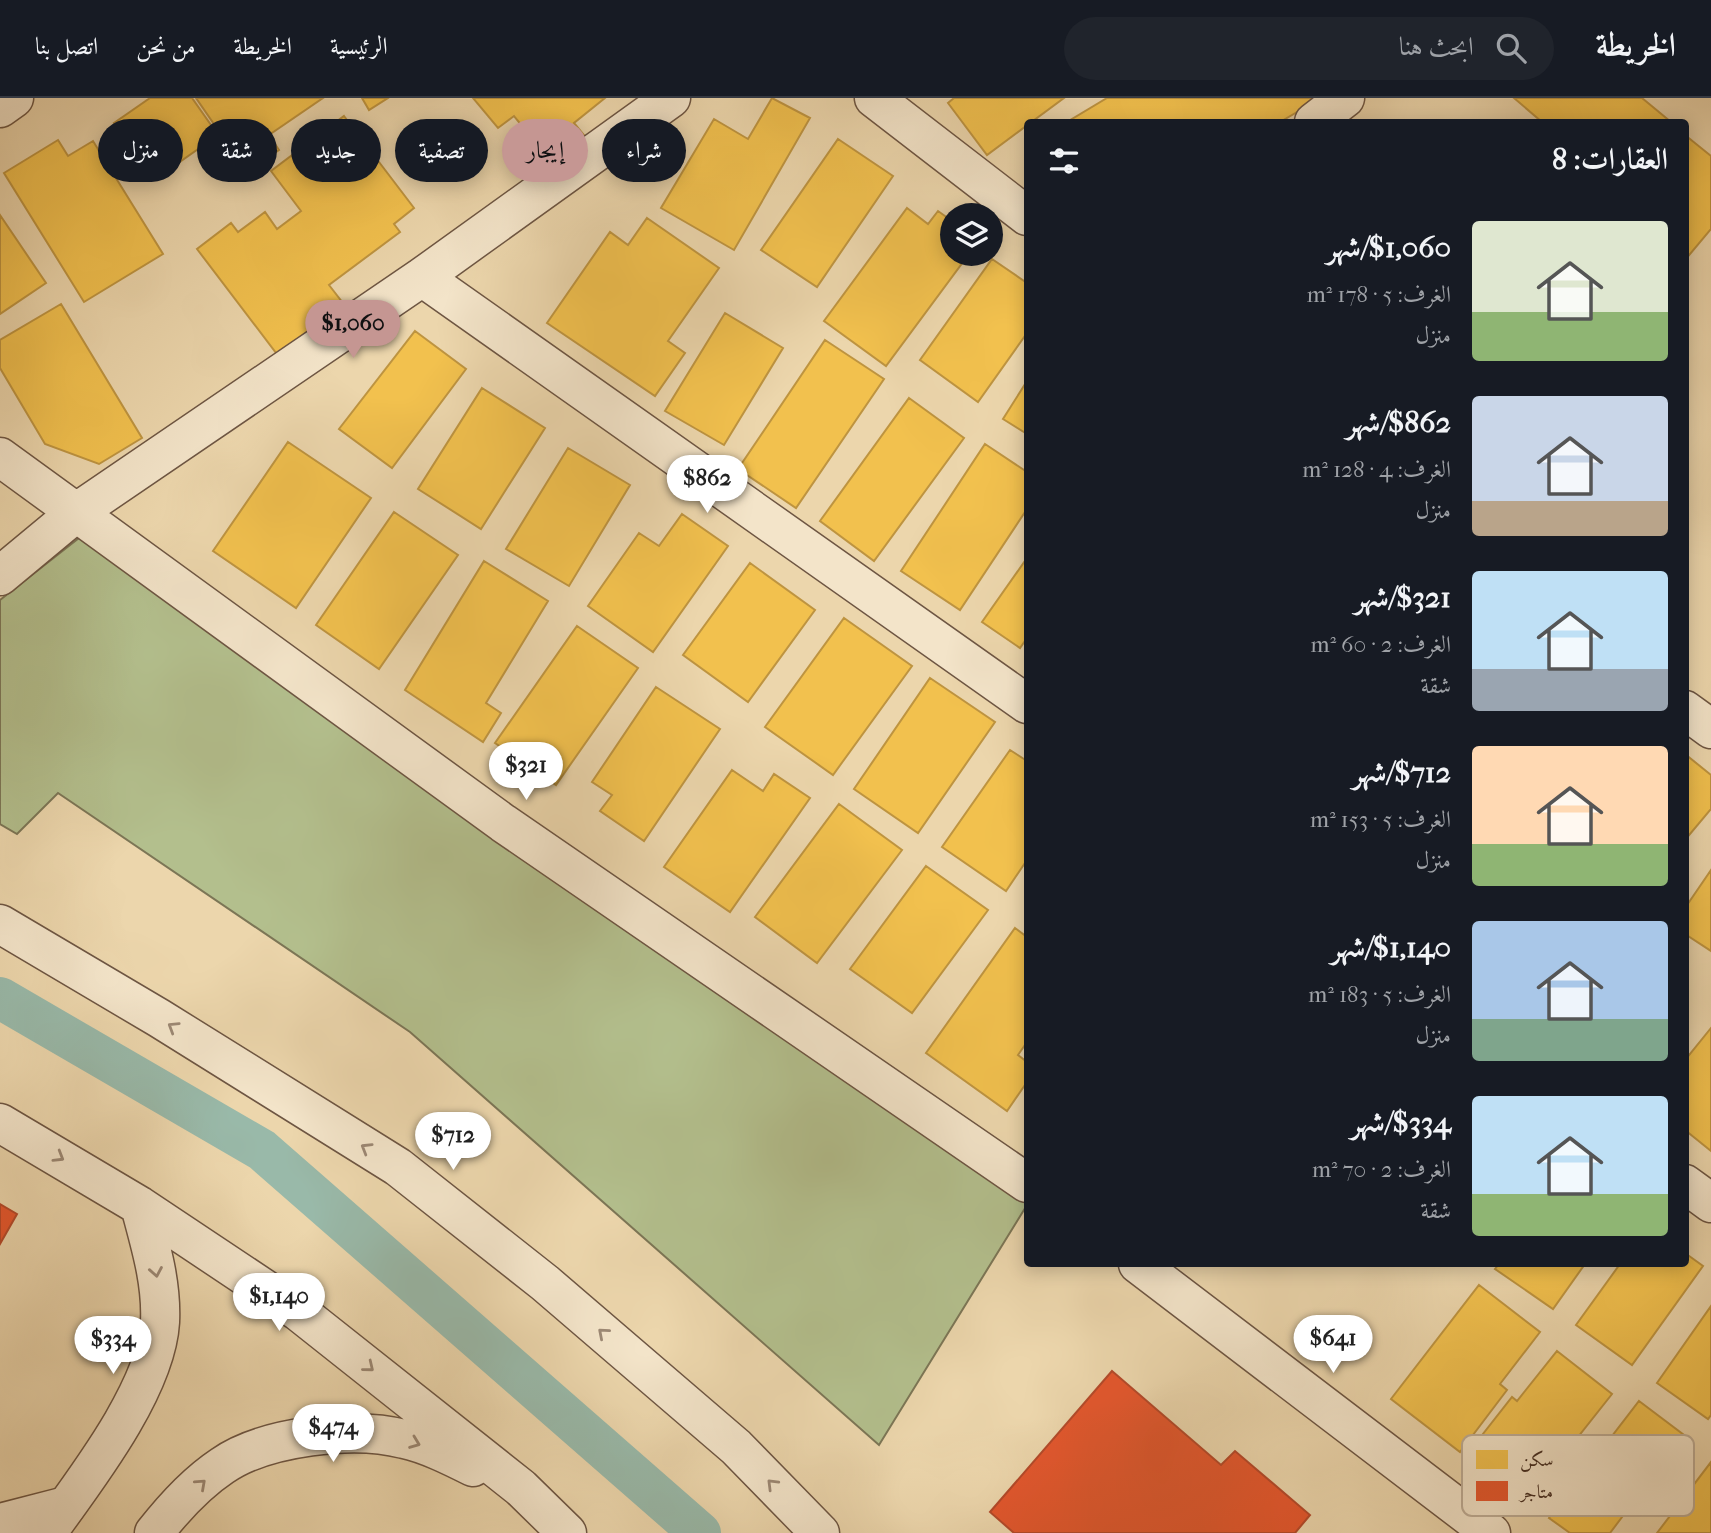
<!DOCTYPE html>
<html lang="ar">
<head>
<meta charset="utf-8">
<style>
  :root { --surface:#171b24; --page:#20242c; --text:#f1f3f6; --muted:#9ea1a6; --line:#363941; --accent:#c59692 }
  body { margin:0; font-family:"IM FELL French Canon",Amiri,serif; background:var(--page); color:var(--text); direction:rtl; height:100vh; display:flex; flex-direction:column; font-size:26px; white-space:nowrap }
  * { box-sizing:border-box; margin:0 }
  p { font-size:23px; color:var(--muted) }
  .icon { flex:none; width:38px; height:38px; fill:none; stroke:currentColor; stroke-width:2; stroke-linecap:round; stroke-linejoin:round }
  .map { position:relative; flex:1; overflow:hidden; direction:ltr }
  .panel { position:absolute; left:1024px; top:21px; width:665px; height:1148px; display:flex; flex-direction:column; background:var(--surface); border-radius:7px; box-shadow:0 4px 18px #0003; direction:rtl }
  .panel>* { flex:none }
  .banner { position:absolute; left:21px; top:21px; width:665px; height:63px; direction:rtl; display:flex; gap:14px }
  .fabs { position:absolute; left:940px; top:105px; display:grid; gap:14px }
  .fabs a { display:grid; place-items:center; width:63px; height:63px; border-radius:50%; background:var(--surface); box-shadow:0 4px 18px #0003; font-size:35px }
  .price { position:absolute; translate:-50% -60px; padding:0 16px; border-radius:24px; background:#fff; color:#222; font-size:23px; line-height:46px; filter:drop-shadow(0 2px 4px #0008) }
  .price::after { content:''; position:absolute; left:50%; top:42px; width:21px; height:16px; margin-left:-10px; background:inherit; clip-path:polygon(0 0,100% 0,50% 100%) }
  .price.current { background:var(--accent); color:#111 }
  ul { padding:0; list-style:none }
  li { display:flex; align-items:center; gap:21px; height:175px; padding:0 21px }
  li span { display:grid; place-items:center; flex:none; width:196px; height:140px; border-radius:7px; color:#555 }
  li>.icon { margin-inline-start:auto }
  span .icon { width:84px; height:84px; fill:#fffc; stroke-width:1 }
  li b { font-size:30px }
  h2 { display:flex; justify-content:space-between; align-items:center; height:84px; padding:0 21px; font-size:30px }
  .pill { padding:0 24px; border-radius:32px; background:var(--surface); box-shadow:0 4px 18px #0003; font-size:24px; line-height:63px }
  .pill.current { background:var(--accent); color:#111 }
  header { display:flex; align-items:center; gap:42px; box-sizing:border-box; height:98px; padding:0 35px; background:var(--surface); border-bottom:2px solid var(--line) }
  header strong { font-size:33px }
  nav { display:flex; gap:38px; margin-inline-start:auto; font-size:24px }
  .search { width:490px; height:63px; background:var(--page); display:flex; align-items:center; gap:18px; box-sizing:border-box; padding:0 24px; border-radius:38px; color:var(--muted); font-size:26px }
  .map>svg:first-child { display:block }
  .green { fill:#b3bf8d; stroke:#7c7656; stroke-width:2 }
  .homes { fill:#f2c14e; stroke:#be9440; stroke-width:2 }
  .shops { fill:#e4572e; stroke:#b44a2a; stroke-width:2 }
  .lines { fill:none; stroke-linecap:round; stroke-linejoin:round }
  .canal { stroke:#99b9a9; stroke-width:42 }
  .minor-casing { stroke:#6e5643; stroke-width:41 }
  .tertiary-casing { stroke:#6e5643; stroke-width:41 }
  .minor { stroke:#f3e4c9; stroke-width:38 }
  .tertiary { stroke:#f3e4c9; stroke-width:38 }
  .oneway { stroke:#9c8874 }
  .key { fill:#f3e4c9; stroke:#bead96; stroke-width:2 }
  .key-label { font-size:19px; fill:#442c20 }
</style>
</head>
<body>
<header>
<strong>الخريطة</strong>
<div class="search"><svg class="icon" aria-label="search" viewBox="0 0 24 24"><circle cx="10" cy="10" r="6"/><path d="M15 15l6 6"/></svg>ابحث هنا</div>
<nav><a>الرئيسية</a><a>الخريطة</a><a>من نحن</a><a>اتصل بنا</a></nav>
</header>
<div class="map">
<svg width="1711" height="1435" viewBox="0 0 1711 1435">
  <rect width="100%" height="100%" fill="#ecd6ac"/>
  <filter id="stains"><feTurbulence type="fractalNoise" baseFrequency=".00286" numOctaves="4"/><feColorMatrix values="0 0 0 0 .2 0 0 0 0 .09 0 0 0 0 .02 0 0 0 .5 -.17"/></filter>
  <radialGradient id="worn" r=".72"><stop offset=".6" stop-color="#630" stop-opacity="0"/><stop offset="1" stop-color="#630" stop-opacity=".3"/></radialGradient>
  <path class="green" d="M 79,440 L 1027,1085 L 1027,1107 L 879,1347 L 410,934 L 58,695 L 17,736 L 0,726 L 0,502 Z"/>
  <path class="homes" d="M 150,0 L 192,0 L 218,37 L 154,82 L 114,25 Z
    M 196,0 L 323,0 L 269,37 L 279,52 L 247,74 Z
    M 362,0 L 388,0 L 369,12 Z
    M 473,0 L 605,0 L 574,25 L 588,42 L 555,68 L 514,18 L 498,30 Z
    M 772,0 L 810,20 L 734,152 L 661,110 L 714,21 L 748,41 Z
    M 954,0 L 1064,0 L 987,57 L 948,5 Z
    M 1107,0 L 1321,0 L 1280,24 L 1067,24 Z
    M 1514,0 L 1642,0 L 1671,24 L 1542,24 Z
    M 344,18 L 414,110 L 394,126 L 400,134 L 329,187 L 353,218 L 286,268 L 197,151 L 231,125 L 238,134 L 265,114 L 277,131 L 301,113 L 271,73 Z
    M 1685,37 L 1711,58 L 1711,131 L 1685,162 Z
    M 838,41 L 893,78 L 817,189 L 761,152 Z
    M 58,42 L 68,58 L 93,43 L 163,156 L 84,204 L 4,75 Z
    M 907,110 L 928,126 L 938,113 L 952,123 L 952,156 L 969,156 L 886,268 L 824,223 Z
    M 0,117 L 46,185 L 0,216 Z
    M 647,120 L 719,170 L 668,243 L 685,255 L 655,298 L 547,225 L 610,134 L 628,147 Z
    M 992,161 L 1027,185 L 1027,235 L 978,304 L 920,262 Z
    M 61,206 L 142,340 L 99,366 L 45,346 L 0,270 L 0,242 Z
    M 725,215 L 783,250 L 724,347 L 665,313 Z
    M 415,233 L 466,271 L 392,370 L 339,331 Z
    M 825,242 L 884,281 L 796,410 L 738,371 Z
    M 1027,283 L 1027,336 L 1003,321 Z
    M 482,290 L 545,330 L 481,431 L 418,391 Z
    M 909,300 L 964,340 L 874,463 L 820,423 Z
    M 288,344 L 371,400 L 296,510 L 213,453 Z
    M 985,346 L 1027,374 L 1027,411 L 960,512 L 901,473 Z
    M 568,350 L 630,387 L 569,488 L 506,451 Z
    M 394,414 L 458,457 L 379,571 L 316,527 Z
    M 682,416 L 728,448 L 653,554 L 588,508 L 639,435 L 659,448 Z
    M 1027,460 L 1027,540 L 1020,550 L 982,524 Z
    M 484,463 L 548,503 L 486,605 L 501,615 L 483,644 L 405,592 Z
    M 750,465 L 815,512 L 748,604 L 683,557 Z
    M 844,520 L 912,568 L 833,677 L 765,629 Z
    M 577,528 L 638,570 L 556,687 L 495,645 Z
    M 930,580 L 995,624 L 918,735 L 854,691 Z
    M 656,589 L 720,631 L 644,743 L 600,713 L 612,697 L 592,684 Z
    M 1010,652 L 1027,663 L 1027,762 L 1006,793 L 942,749 Z
    M 1685,656 L 1711,677 L 1711,711 L 1685,742 Z
    M 732,672 L 763,693 L 774,676 L 810,700 L 730,814 L 664,769 Z
    M 839,706 L 902,752 L 817,865 L 755,819 Z
    M 926,768 L 988,812 L 912,915 L 850,871 Z
    M 1711,772 L 1711,853 L 1685,836 L 1685,810 Z
    M 1015,830 L 1027,839 L 1027,944 L 1018,957 L 1027,964 L 1027,984 L 1007,1013 L 926,955 Z
    M 1711,930 L 1711,1053 L 1685,1032 L 1685,962 Z
    M 1685,1155 L 1703,1168 L 1632,1267 L 1576,1227 L 1620,1166 L 1685,1166 Z
    M 1499,1166 L 1585,1166 L 1553,1211 L 1495,1171 Z
    M 1479,1187 L 1540,1234 L 1500,1286 L 1507,1292 L 1460,1354 L 1391,1301 Z
    M 1711,1208 L 1711,1317 L 1708,1321 L 1657,1285 Z
    M 1557,1253 L 1612,1296 L 1544,1382 L 1562,1398 L 1548,1416 L 1468,1355 L 1512,1299 L 1517,1303 Z
    M 1639,1303 L 1684,1337 L 1610,1435 L 1570,1435 L 1549,1420 Z
    M 1711,1364 L 1711,1435 L 1657,1435 Z"/>
  <path class="shops" d="M 0,1106 L 17,1116 L 0,1146 Z
    M 1112,1273 L 1221,1367 L 1235,1353 L 1310,1417 L 1295,1435 L 1014,1435 L 990,1414 Z"/>
  <g class="lines">
    <path class="canal" d="M 0,900 L 262,1052 L 700,1435"/>
    <defs>
      <path id="minor" d="M 874,0 L 1027,118
        M 0,10 L 14,0
        M 1314,24 L 1345,0
        M 422,179 L 1027,606
        M 0,359 L 503,725 L 1027,1085
        M 0,478 L 77,414 L 422,179 L 671,0
        M 1685,612 L 1711,631
        M 1685,1086 L 1711,1105
        M 1138,1166 L 1491,1435
        M 0,1425 L 66,1408"/>
      <path id="tertiary" d="M 0,826 L 159,920 L 398,1069 L 545,1185 L 736,1349 L 820,1435
        M 0,1025 L 140,1108 L 299,1214 L 521,1390 L 567,1435
        M 47,1435 C 86,1381 156,1291 160,1224 C 162,1184 150,1146 140,1108
        M 154,1435 C 172,1412 198,1384 222,1368 C 265,1338 354,1328 404,1341 C 427,1346 451,1358 473,1369"/>
    </defs>
    <use href="#minor" class="minor-casing"/>
    <use href="#tertiary" class="tertiary-casing"/>
    <use href="#minor" class="minor"/>
    <use href="#tertiary" class="tertiary"/>
  </g>
  <defs><path id="oneway-chevron" d="M-2-3.5L2.5 0L-2 3.5" fill="none" stroke-width="1.6" stroke-linecap="round" stroke-linejoin="round" transform="scale(1.75)"/></defs>
  <g class="oneway">
    <use href="#oneway-chevron" transform="translate(173 929) rotate(-148)"/>
    <use href="#oneway-chevron" transform="translate(366 1050) rotate(-149)"/>
    <use href="#oneway-chevron" transform="translate(59 1059) rotate(31)"/>
    <use href="#oneway-chevron" transform="translate(156 1174) rotate(80)"/>
    <use href="#oneway-chevron" transform="translate(603 1235) rotate(-139)"/>
    <use href="#oneway-chevron" transform="translate(369 1269) rotate(39)"/>
    <use href="#oneway-chevron" transform="translate(415 1345) rotate(21)"/>
    <use href="#oneway-chevron" transform="translate(201 1386) rotate(-42)"/>
    <use href="#oneway-chevron" transform="translate(772 1386) rotate(-135)"/>
  </g>
  <rect x="1462" y="1337" width="232" height="81" rx="10" class="key"/>
  <rect x="1476" y="1352" width="32" height="19" fill="#f2c14e"/>
  <rect x="1476" y="1383" width="32" height="20" fill="#e4572e"/>
  <g class="key-label">
    <text x="1520" y="1368">سكن</text>
    <text x="1520" y="1400">متاجر</text>
  </g>
  <rect width="100%" height="100%" filter="url(#stains)"/>
  <rect width="100%" height="100%" fill="url(#worn)"/>
</svg>
<div class="fabs">
<a><svg class="icon" aria-label="layers" viewBox="0 0 24 24"><path d="M12 4l9 5-9 5-9-5zM3 14l9 5 9-5"/></svg></a>
</div>
<b class="price current" style="left:353px;top:262px">$1,060</b>
<b class="price" style="left:707px;top:417px">$862</b>
<b class="price" style="left:526px;top:704px">$321</b>
<b class="price" style="left:453px;top:1074px">$712</b>
<b class="price" style="left:279px;top:1235px">$1,140</b>
<b class="price" style="left:1333px;top:1277px">$641</b>
<b class="price" style="left:113px;top:1278px">$334</b>
<b class="price" style="left:333px;top:1366px">$474</b>
<div class="banner">
<a class="pill">شراء</a>
<a class="pill current">إيجار</a>
<a class="pill">تصفية</a>
<a class="pill">جديد</a>
<a class="pill">شقة</a>
<a class="pill">منزل</a>
</div>
<section class="panel">
<h2>العقارات: 8<svg class="icon" aria-label="filters" viewBox="0 0 24 24"><path d="M4 7h16M4 17h16"/><circle cx="9" cy="7" r="2"/><circle cx="15" cy="17" r="2"/></svg></h2>
<ul>
<li><span style="background:linear-gradient(#dfe7d0 65%,#8fb573 0)"><svg class="icon" aria-label="home" viewBox="0 0 24 24"><path d="M3 11l9-7 9 7M6 9v11h12V9"/></svg></span><div><b>$1,060/شهر</b><p>الغرف: 5 · 178 m²</p><p>منزل</p></div></li>
<li><span style="background:linear-gradient(#c9d6e8 75%,#b9a48a 0)"><svg class="icon" aria-label="home" viewBox="0 0 24 24"><path d="M3 11l9-7 9 7M6 9v11h12V9"/></svg></span><div><b>$862/شهر</b><p>الغرف: 4 · 128 m²</p><p>منزل</p></div></li>
<li><span style="background:linear-gradient(#bfe0f5 70%,#9aa5b1 0)"><svg class="icon" aria-label="home" viewBox="0 0 24 24"><path d="M3 11l9-7 9 7M6 9v11h12V9"/></svg></span><div><b>$321/شهر</b><p>الغرف: 2 · 60 m²</p><p>شقة</p></div></li>
<li><span style="background:linear-gradient(#ffd9b3 70%,#8fb573 0)"><svg class="icon" aria-label="home" viewBox="0 0 24 24"><path d="M3 11l9-7 9 7M6 9v11h12V9"/></svg></span><div><b>$712/شهر</b><p>الغرف: 5 · 153 m²</p><p>منزل</p></div></li>
<li><span style="background:linear-gradient(#a9c7e8 70%,#7fa58c 0)"><svg class="icon" aria-label="home" viewBox="0 0 24 24"><path d="M3 11l9-7 9 7M6 9v11h12V9"/></svg></span><div><b>$1,140/شهر</b><p>الغرف: 5 · 183 m²</p><p>منزل</p></div></li>
<li><span style="background:linear-gradient(#bfe0f5 70%,#8fb573 0)"><svg class="icon" aria-label="home" viewBox="0 0 24 24"><path d="M3 11l9-7 9 7M6 9v11h12V9"/></svg></span><div><b>$334/شهر</b><p>الغرف: 2 · 70 m²</p><p>شقة</p></div></li>
</ul>
</section>
</div>
</body>
</html>
